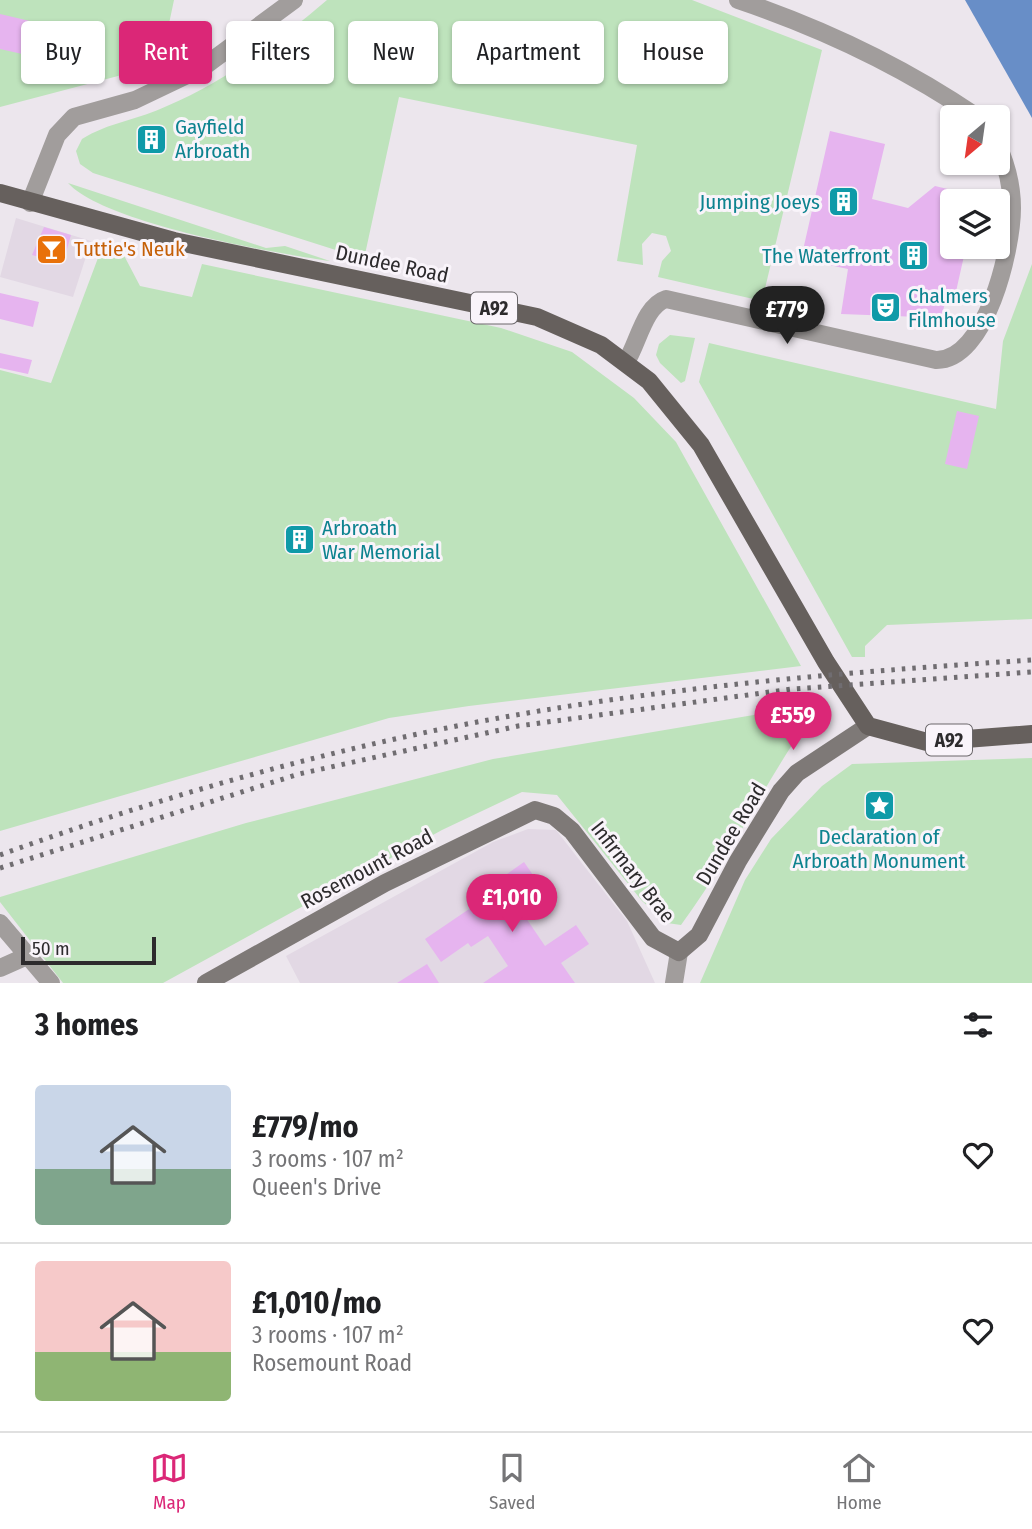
<!DOCTYPE html>
<html lang="en">
<head>
<meta charset="utf-8">
<style>
  :root { --surface:#fff; --page:#f6f6f6; --text:#202124; --muted:#757577; --line:#e0e0e0; --accent:#db2777 }
  body { margin:0; font-family:"Fira Sans Condensed",sans-serif; background:var(--page); color:var(--text); height:100vh; display:flex; flex-direction:column; font-size:26px; white-space:nowrap }
  * { box-sizing:border-box; margin:0 }
  p { font-size:23px; color:var(--muted) }
  .icon { flex:none; width:38px; height:38px; fill:none; stroke:currentColor; stroke-width:2; stroke-linecap:round; stroke-linejoin:round }
  .map { position:relative; height:983px; overflow:hidden }
  .details { display:flex; flex-direction:column; background:var(--surface); flex:1 }
  .details>* { flex:none }
  .guide { position:absolute; left:21px; top:21px; width:990px; height:63px; display:flex; gap:14px }
  .needle { width:46px; rotate:209deg }
  .fabs { position:absolute; left:940px; top:105px; display:grid; gap:14px }
  .fabs a { display:grid; place-items:center; width:70px; height:70px; border-radius:7px; background:var(--surface); box-shadow:0 2px 5px #0004; font-size:35px }
  .scale { position:absolute; left:21px; bottom:18px; width:135px; box-sizing:border-box; padding-left:7px; border:4px solid #2d2b2d; border-top:0; font-size:19px; line-height:24px; white-space:nowrap; color:#2d2b2d; -webkit-text-stroke:5px #f9f4fa; paint-order:stroke }
  .price { position:absolute; translate:-50% -60px; padding:0 16px; border-radius:24px; background:var(--accent); color:#fff; font-size:23px; line-height:46px; filter:drop-shadow(0 2px 4px #0008) }
  .price::after { content:''; position:absolute; left:50%; top:42px; width:21px; height:16px; margin-left:-10px; background:inherit; clip-path:polygon(0 0,100% 0,50% 100%) }
  .price.current { background:#222; color:#fff }
  ul { padding:0; list-style:none }
  li { display:flex; align-items:center; gap:21px; height:175px; padding:0 35px }
  li+li { border-top:2px solid var(--line) }
  li span { display:grid; place-items:center; flex:none; width:196px; height:140px; border-radius:7px; color:#555 }
  li>.icon { margin-inline-start:auto }
  span .icon { width:84px; height:84px; fill:#fffc; stroke-width:1 }
  li b { font-size:30px }
  h2 { display:flex; justify-content:space-between; align-items:center; height:84px; padding:0 35px; font-size:30px }
  .pill { padding:0 24px; border-radius:7px; background:var(--surface); box-shadow:0 2px 5px #0004; font-size:24px; line-height:63px }
  .pill.current { background:var(--accent); color:#fff }
  .dock { display:flex; justify-content:space-around; align-items:center; height:98px; border-top:2px solid var(--line); background:var(--surface); font-size:19px; color:var(--muted) }
  .dock a { display:grid; justify-items:center; gap:4px }
  .dock .current { color:var(--accent) }
  .map>svg:first-child { display:block }
  .built { fill:#e2d8e4 }
  .green { fill:#bee3bc }
  .water { fill:#688ec7 }
  .building { fill:#e6b4ef }
  .lines { fill:none; stroke-linecap:round; stroke-linejoin:round }
  .minor { stroke:#a19d9c; stroke-width:18 }
  .tertiary { stroke:#a19d9c; stroke-width:18 }
  .secondary { stroke:#7e7977; stroke-width:18 }
  .primary { stroke:#66605d; stroke-width:18 }
  .rail { stroke:#706d71; stroke-width:5; stroke-dasharray:3.5 7; stroke-linecap:butt }
  .labels { text-anchor:middle; stroke-width:6; stroke-linejoin:round; paint-order:stroke }
  .shield { fill:#f9f4fa; stroke:#6a676a; stroke-width:2 }
  .shield-label { font-size:19px; font-weight:bold; fill:#2d2b2d }
  .culture-label { font-size:21px; fill:#0d838f; stroke:#f9f4fa; text-anchor:start }
  .food-label { font-size:21px; fill:#c56008; stroke:#f9f4fa; text-anchor:start }
  .street-label { font-size:21px; fill:#2d2b2d; stroke:#f9f4fa }
</style>
</head>
<body>
<div class="map">
<svg width="1032" height="983" viewBox="0 0 1032 983">
  <rect width="100%" height="100%" fill="#ece6ed"/>
  <path class="built" d="M 16,218 L 91,241 L 73,297 L 0,277 Z
    M 528,829 L 556,830 L 627,921 L 655,983 L 300,983 L 286,956 L 493,842 Z"/>
  <path class="green" d="M 0,0 L 174,0 L 162,57 L 118,76 L 0,107 Z
    M 327,0 L 692,0 L 822,50 L 762,301 L 658,277 L 662,261 L 671,251 L 666,236 L 652,233 L 642,244 L 643,265 L 617,261 L 637,145 L 399,97 L 364,259 L 93,173 L 80,164 L 76,151 L 82,139 C 107,123 140,119 167,106 C 227,80 278,42 327,0 Z
    M 68,183 L 266,248 L 285,246 L 330,261 C 273,253 104,223 68,183 Z
    M 118,244 L 140,286 L 192,297 L 202,264 L 501,328 L 572,352 L 634,398 L 676,442 L 801,666 L 469,706 L 389,718 L 0,831 L 0,370 L 51,383 L 101,250 Z
    M 1032,264 L 1032,619 L 887,625 L 865,646 L 865,657 L 852,657 L 699,382 L 709,343 L 996,409 L 1003,341 Z
    M 670,335 L 695,338 L 685,381 L 681,383 L 660,363 L 656,355 L 659,344 Z
    M 772,712 L 805,726 C 760,790 728,862 681,925 L 667,923 L 642,901 L 557,795 L 522,792 L 442,830 L 163,983 L 63,983 L 0,902 L 0,897 L 246,823 L 493,759 Z
    M 1032,758 L 1032,983 L 700,983 L 745,880 L 771,839 L 822,786 L 852,764 Z"/>
  <path class="water" d="M 965,0 L 1032,0 L 1032,118 Z"/>
  <path class="building" d="M 0,14 L 47,25 L 40,58 L 0,49 Z
    M 830,131 L 885,144 L 872,199 L 908,208 L 935,186 L 952,190 L 952,247 L 966,247 L 955,296 L 947,294 L 940,324 L 920,317 L 841,314 L 848,269 L 801,259 Z
    M 44,227 L 71,235 L 63,263 L 32,255 Z
    M 0,293 L 39,302 L 33,327 L 0,319 Z
    M 0,353 L 32,360 L 28,374 L 0,368 Z
    M 957,411 L 979,416 L 967,469 L 945,464 Z
    M 524,862 L 551,901 L 526,918 L 545,946 L 576,925 L 589,944 L 561,963 L 575,983 L 483,983 L 508,966 L 488,936 L 471,947 L 468,943 L 441,962 L 425,939 L 512,880 L 507,874 Z
    M 427,964 L 439,983 L 397,983 Z"/>
  <g class="lines">
    <path class="minor" d="M 738,0 C 821,28 905,68 977,117
      M 30,203 L 57,135 L 74,117 L 135,100 L 202,68 L 294,0
      M 626,362 C 638,344 644,306 666,299 L 936,360 C 986,361 1012,249 1012,208 C 1012,187 1006,164 998,146
      M 0,923 L 51,983
      M 0,968 L 27,956"/>
    <path class="tertiary" d="M 674,983 L 679,952"/>
    <path class="secondary" d="M 206,983 L 385,883 L 535,810 L 554,816 L 572,831 L 653,938 L 679,952 L 699,935 L 738,861 L 781,791 L 797,773 L 868,726"/>
    <path class="primary" d="M 0,193 L 174,241 L 537,317 L 601,345 L 649,381 L 701,445 L 826,662 L 868,726 L 927,742 L 1032,734"/>
    <path class="rail" d="M 0,855 C 165,795 343,745 516,715 C 686,685 860,671 1032,660
      M 0,868 L 299,774 L 518,726 L 792,689 L 1032,672"/>
  </g>
  <defs>
    <symbol id="building-square" viewBox="-11 -11 22 22"><rect x="-9" y="-9" width="18" height="18" rx="4" fill="#0f9aa8" stroke="#f9f4fa"/><path d="M-4-6H4V6H1V3H-1V6H-4ZM-2.5-4.3h1.7v1.8h-1.7ZM.8-4.3h1.7v1.8H.8ZM-2.5-1h1.7V.8h-1.7ZM.8-1h1.7V.8H.8Z" fill="#fff"/></symbol>
    <symbol id="bar-square" viewBox="-11 -11 22 22"><rect x="-9" y="-9" width="18" height="18" rx="4" fill="#e8710a" stroke="#f9f4fa"/><path d="M-6-5H6L.8 .8V4.5H3.5V6h-7V4.5H-.8V.8Z" fill="#fff"/></symbol>
    <symbol id="theatre-square" viewBox="-11 -11 22 22"><rect x="-9" y="-9" width="18" height="18" rx="4" fill="#0f9aa8" stroke="#f9f4fa"/><path d="M-5-5.5Q0-4 5-5.5V0Q5 5 0 6Q-5 5-5 0ZM-3.3-2.5H-1v1.5H-3.3ZM1-2.5H3.3v1.5H1ZM-2.8 1Q0 5.5 2.8 1Z" fill="#fff"/></symbol>
    <symbol id="sight-square" viewBox="-11 -11 22 22"><rect x="-9" y="-9" width="18" height="18" rx="4" fill="#0f9aa8" stroke="#f9f4fa"/><path d="M0-6L1.8-2.2L6-1.7L2.9 1.2L3.7 5.4L0 3.3L-3.7 5.4L-2.9 1.2L-6-1.7L-1.8-2.2Z" fill="#fff"/></symbol>
  </defs>
  <g fill-rule="evenodd">
    <use href="#building-square" x="134" y="122" width="35" height="35"/>
    <use href="#building-square" x="826" y="184" width="35" height="35"/>
    <use href="#bar-square" x="34" y="232" width="35" height="35"/>
    <use href="#building-square" x="896" y="238" width="35" height="35"/>
    <use href="#theatre-square" x="868" y="290" width="35" height="35"/>
    <use href="#building-square" x="282" y="522" width="35" height="35"/>
    <use href="#sight-square" x="862" y="788" width="35" height="35"/>
  </g>
  <g class="labels">
    <g class="shield">
      <rect x="471" y="292.5" width="46" height="31" rx="5"/>
      <rect x="926" y="724.5" width="46" height="31" rx="5"/>
    </g>
    <g class="shield-label">
      <text x="494" y="315">A92</text>
      <text x="949" y="747">A92</text>
    </g>
    <g class="culture-label">
      <text x="175" y="134">Gayfield<tspan x="175" dy="24">Arbroath</tspan></text>
      <text x="820" y="209" text-anchor="end">Jumping Joeys</text>
      <text x="890" y="263" text-anchor="end">The Waterfront</text>
      <text x="908" y="303">Chalmers<tspan x="908" dy="24">Filmhouse</tspan></text>
      <text x="322" y="535">Arbroath<tspan x="322" dy="24">War Memorial</tspan></text>
      <text x="879" y="844" text-anchor="middle">Declaration of<tspan x="879" dy="24">Arbroath Monument</tspan></text>
    </g>
    <g class="food-label">
      <text x="74" y="256">Tuttie's Neuk</text>
    </g>
    <g class="street-label">
      <text transform="translate(392 264) rotate(12)" y="7">Dundee Road</text>
      <text transform="translate(731 834) rotate(-59)" y="7">Dundee Road</text>
      <text transform="translate(367 869) rotate(-28)" y="7">Rosemount Road</text>
      <text transform="translate(633 872) rotate(52)" y="7">Infirmary Brae</text>
    </g>
  </g>
</svg>
<div class="fabs">
<a><svg class="needle" viewBox="-14 -14 28 28"><path d="M0-13l5 13h-10z" fill="#e53935"/><path d="M0 13l5-13h-10z" fill="#757577"/></svg></a>
<a><svg class="icon" aria-label="layers" viewBox="0 0 24 24"><path d="M12 4l9 5-9 5-9-5zM3 14l9 5 9-5"/></svg></a>
</div>
<div class="scale">50 m</div>
<b class="price current" style="left:787px;top:346px">£779</b>
<b class="price" style="left:793px;top:752px">£559</b>
<b class="price" style="left:512px;top:934px">£1,010</b>
<div class="guide">
<a class="pill">Buy</a>
<a class="pill current">Rent</a>
<a class="pill">Filters</a>
<a class="pill">New</a>
<a class="pill">Apartment</a>
<a class="pill">House</a>
</div>
</div>
<section class="details">
<h2>3 homes<svg class="icon" aria-label="filters" viewBox="0 0 24 24"><path d="M4 7h16M4 17h16"/><circle cx="9" cy="7" r="2"/><circle cx="15" cy="17" r="2"/></svg></h2>
<ul>
<li><span style="background:linear-gradient(#c9d6e8 60%,#7fa58c 0)"><svg class="icon" aria-label="home" viewBox="0 0 24 24"><path d="M3 11l9-7 9 7M6 9v11h12V9"/></svg></span><div><b>£779/mo</b><p>3 rooms · 107 m²</p><p>Queen's Drive</p></div><svg class="icon" aria-label="heart" viewBox="0 0 24 24"><path d="M12 20l-8-8c-3-5 5-10 8-4 3-6 11-1 8 4z"/></svg></li>
<li><span style="background:linear-gradient(#f6c9c9 65%,#8fb573 0)"><svg class="icon" aria-label="home" viewBox="0 0 24 24"><path d="M3 11l9-7 9 7M6 9v11h12V9"/></svg></span><div><b>£1,010/mo</b><p>3 rooms · 107 m²</p><p>Rosemount Road</p></div><svg class="icon" aria-label="heart" viewBox="0 0 24 24"><path d="M12 20l-8-8c-3-5 5-10 8-4 3-6 11-1 8 4z"/></svg></li>
</ul>
</section>
<nav class="dock">
<a class="current"><svg class="icon" aria-label="map" viewBox="0 0 24 24"><path d="M3 6l6-2 6 2 6-2v14l-6 2-6-2-6 2zM9 4v14M15 6v14"/></svg>Map</a>
<a><svg class="icon" aria-label="saved" viewBox="0 0 24 24"><path d="M7 4h10v16l-5-4-5 4z"/></svg>Saved</a>
<a><svg class="icon" aria-label="home" viewBox="0 0 24 24"><path d="M3 11l9-7 9 7M6 9v11h12V9"/></svg>Home</a>
</nav>
</body>
</html>
